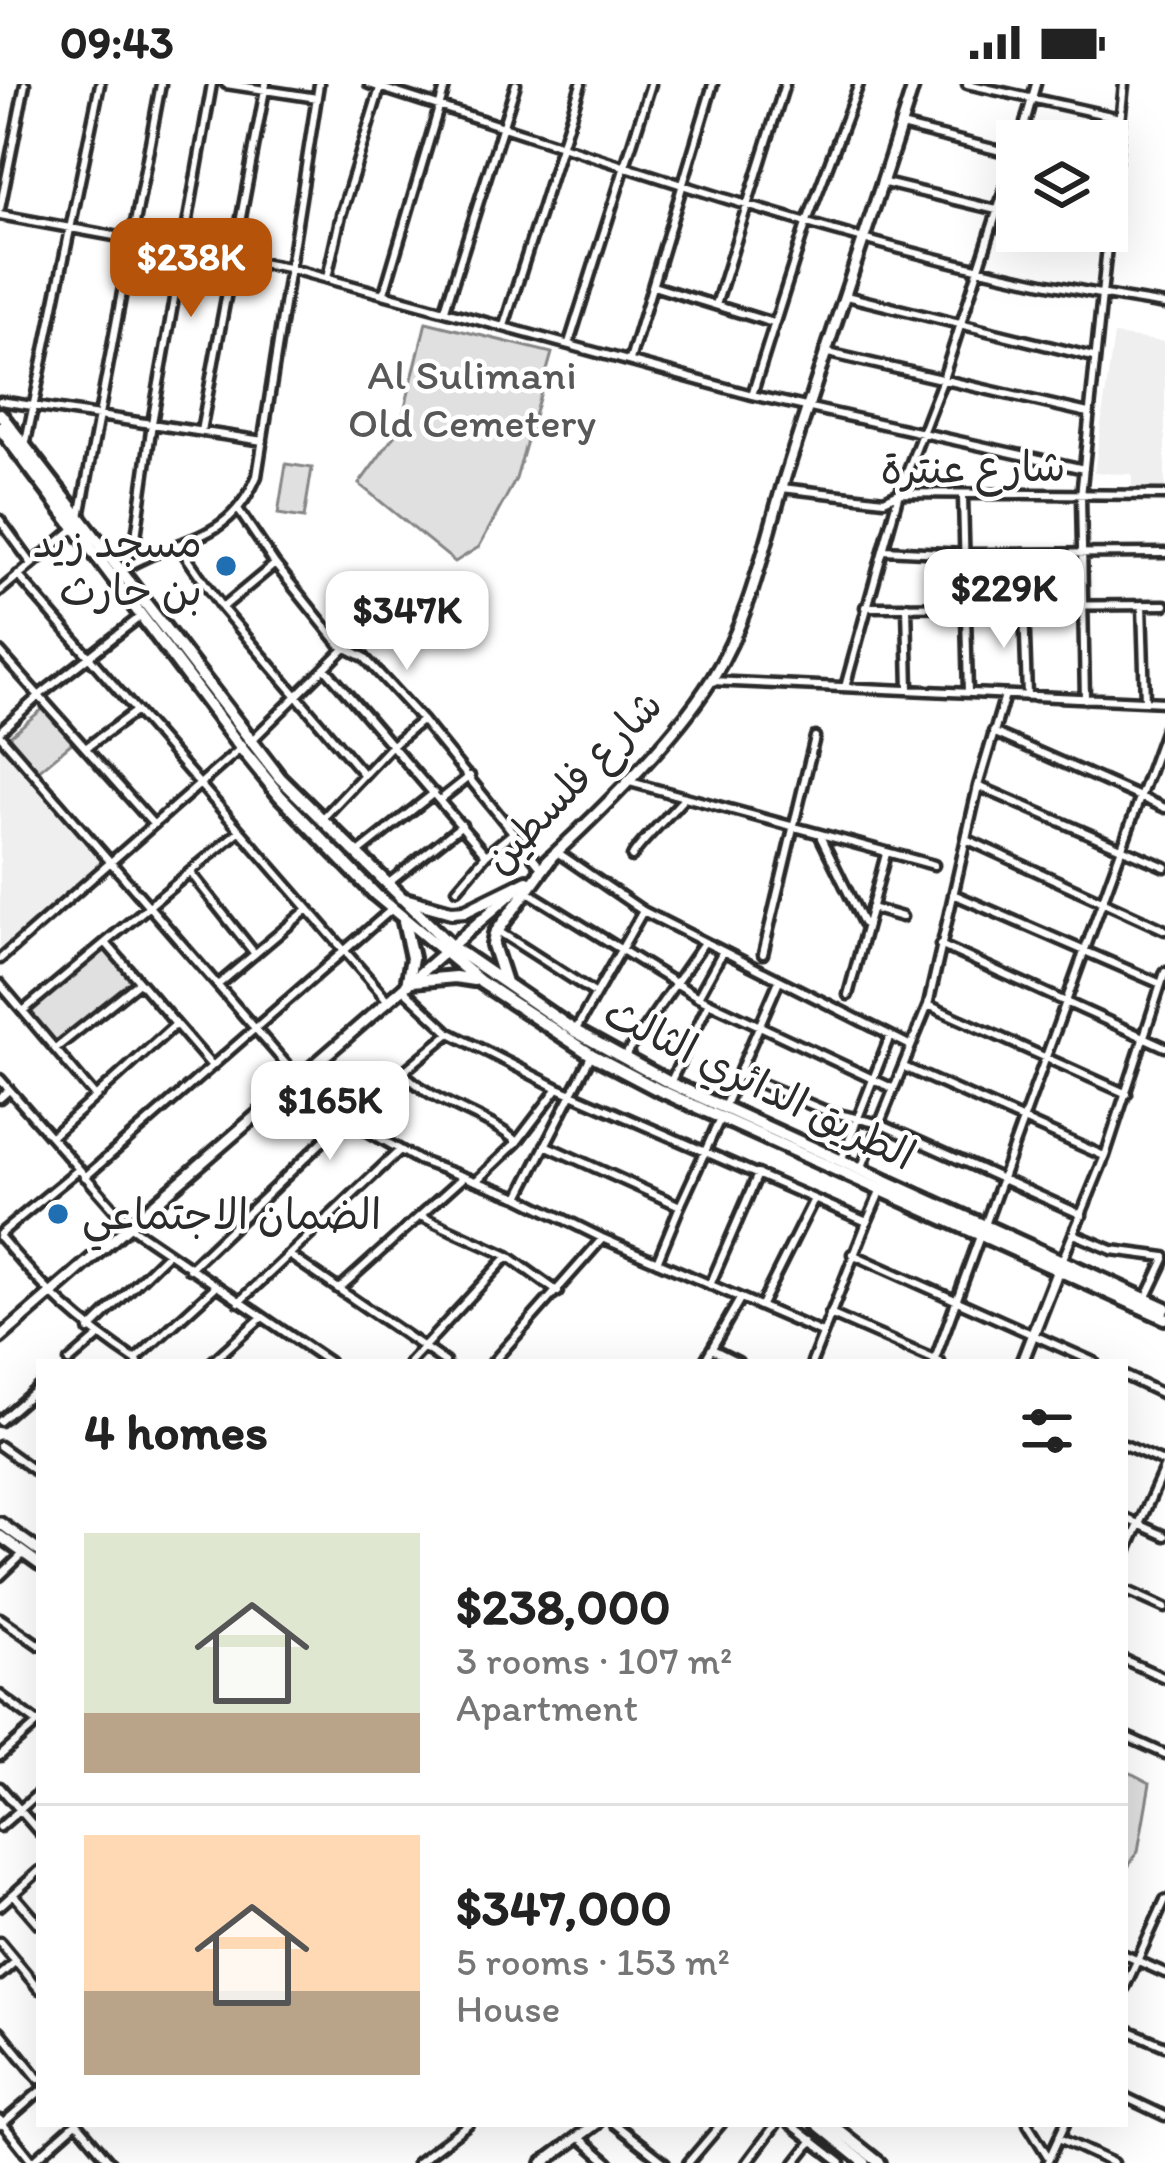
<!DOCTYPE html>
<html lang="en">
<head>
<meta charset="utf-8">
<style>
  :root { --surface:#fff; --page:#f2f2f2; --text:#222; --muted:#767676; --line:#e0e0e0; --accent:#b45309 }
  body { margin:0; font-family:Itim,"Playpen Sans Arabic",sans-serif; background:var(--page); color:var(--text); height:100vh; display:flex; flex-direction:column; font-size:45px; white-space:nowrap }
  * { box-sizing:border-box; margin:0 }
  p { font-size:39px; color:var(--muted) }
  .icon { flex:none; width:66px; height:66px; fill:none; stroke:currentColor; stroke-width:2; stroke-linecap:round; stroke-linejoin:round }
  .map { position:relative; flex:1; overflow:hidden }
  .panel { position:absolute; left:36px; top:1275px; width:1092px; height:768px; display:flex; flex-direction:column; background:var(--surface); border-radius:0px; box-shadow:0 12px 48px #0002 }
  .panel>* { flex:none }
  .fabs { position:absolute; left:996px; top:36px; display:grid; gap:24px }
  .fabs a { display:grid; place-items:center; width:132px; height:132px; border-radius:0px; background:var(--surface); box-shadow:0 12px 48px #0002; font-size:60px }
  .price { position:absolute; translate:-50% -102px; padding:0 27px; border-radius:24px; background:#fff; color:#222; font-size:39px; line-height:78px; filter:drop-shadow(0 3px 6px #0008) }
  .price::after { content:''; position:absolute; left:50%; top:72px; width:36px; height:27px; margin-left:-18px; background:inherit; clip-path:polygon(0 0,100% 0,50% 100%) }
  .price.current { background:var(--accent); color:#fff }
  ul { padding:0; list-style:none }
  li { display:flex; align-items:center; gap:36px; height:300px; padding:0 48px }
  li+li { border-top:3px solid var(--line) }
  li span { display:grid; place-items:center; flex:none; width:336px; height:240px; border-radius:0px; color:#555 }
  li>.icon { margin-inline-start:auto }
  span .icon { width:144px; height:144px; fill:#fffc; stroke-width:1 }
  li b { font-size:51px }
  h2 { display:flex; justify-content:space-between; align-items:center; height:144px; padding:0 48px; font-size:51px }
  .status { display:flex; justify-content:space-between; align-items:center; height:84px; padding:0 60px; background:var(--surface); direction:ltr }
  .status svg { height:33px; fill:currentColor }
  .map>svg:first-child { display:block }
  .built { fill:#efefef }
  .green { fill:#e0e0e0; stroke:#868686; stroke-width:3 }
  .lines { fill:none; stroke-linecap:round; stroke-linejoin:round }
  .minor-casing { stroke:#2b2b2b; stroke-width:15 }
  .tertiary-casing { stroke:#2b2b2b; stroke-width:18 }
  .trunk-casing { stroke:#2b2b2b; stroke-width:20 }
  .minor { stroke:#fff; stroke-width:6 }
  .tertiary { stroke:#fff; stroke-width:9 }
  .trunk { stroke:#fff; stroke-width:10 }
  .poi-dot { fill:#1f6fb2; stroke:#fff; stroke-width:4.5 }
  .labels { text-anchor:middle; stroke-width:9; stroke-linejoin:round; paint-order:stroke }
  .park-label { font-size:42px; fill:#585858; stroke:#fff }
  .street-label { font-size:42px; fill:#2b2b2b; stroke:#fff }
  .poi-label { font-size:42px; fill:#2b2b2b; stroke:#fff; text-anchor:end }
</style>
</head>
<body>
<div class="status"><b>09:43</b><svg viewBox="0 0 49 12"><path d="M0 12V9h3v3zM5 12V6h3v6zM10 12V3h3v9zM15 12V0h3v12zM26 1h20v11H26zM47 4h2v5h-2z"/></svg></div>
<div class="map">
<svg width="1165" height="2079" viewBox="0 0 1165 2079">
  <rect width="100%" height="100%" fill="#fff"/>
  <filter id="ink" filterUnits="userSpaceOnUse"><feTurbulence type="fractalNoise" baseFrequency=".00833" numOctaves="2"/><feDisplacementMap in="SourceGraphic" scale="24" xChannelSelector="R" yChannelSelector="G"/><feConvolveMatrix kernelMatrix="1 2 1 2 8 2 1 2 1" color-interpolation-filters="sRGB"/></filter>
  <g filter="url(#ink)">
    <path class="built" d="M 1114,251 L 1165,258 L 1165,403 L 1132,404 L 1132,390 L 1094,389 Z
      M 0,652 L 106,779 L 0,873 Z"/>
    <path class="green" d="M 426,238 L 552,269 L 516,395 L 479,463 L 455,478 L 359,400 L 400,344 Z
      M 286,380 L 312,384 L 304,434 L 278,430 Z
      M 45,623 L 74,657 L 36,689 L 7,654 Z
      M 106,860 L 139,898 L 56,964 L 23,927 Z
      M 1125,1686 L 1150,1699 L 1138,1767 L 1125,1788 Z"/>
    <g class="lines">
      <defs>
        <path id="minor" d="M 226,0 L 317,14
          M 369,0 C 631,82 892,180 1165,221
          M 967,0 L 1120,34
          M 901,42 L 1017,71
          M 1020,57 L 1036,0
          M 885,99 L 1017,131
          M 0,125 L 25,0
          M 0,131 L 288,184 L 752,311 L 1084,385
          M 1087,147 L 1108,152
          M 327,194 L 341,131 L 381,1
          M 653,202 L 773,239
          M 384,209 L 446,0
          M 846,212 L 1093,273
          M 716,221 L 785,0
          M 445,225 L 516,0
          M 504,242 L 581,0
          M 569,259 L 651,0
          M 824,268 L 1088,329
          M 630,276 L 713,0
          M 752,311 L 806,140 L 859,0
          M 0,317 L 263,357
          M 201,347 L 266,0
          M 26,358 L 100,0
          M 782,404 L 884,416 L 899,409 L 1165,411
          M 963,413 L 968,609
          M 238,425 L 275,480 L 340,561 L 364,573 L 422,636 L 541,783
          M 80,433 L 161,0
          M 0,436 L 32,480
          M 179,462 L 222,524 L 364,691
          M 884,466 L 964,470 L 1165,469
          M 139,475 L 136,453 L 152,339 L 212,0
          M 122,486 C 177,451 227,463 257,392 L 319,0
          M 18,491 L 389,918
          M 0,507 L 75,444
          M 1142,521 L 1145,617
          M 907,522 L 909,606
          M 1024,522 L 1027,612
          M 865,523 L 1165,521
          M 222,524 L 275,480
          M 0,568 L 153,740
          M 326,585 L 486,771 L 514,748
          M 711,597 L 1165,618
          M 845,603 L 899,409 L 943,295 L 1017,66
          M 1085,615 L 1081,412 L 1124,0
          M 0,647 L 41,610 L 141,532
          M 993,648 L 1165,724
          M 0,651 L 299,995 L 334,1028 L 418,1076 L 519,1113 L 602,1154 L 822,1249
          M 251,657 L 345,564
          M 87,663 L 136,627
          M 630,698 L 934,781
          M 978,702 L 1165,783
          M 441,715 L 470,692
          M 322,735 L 391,662 L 422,636
          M 821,754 L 863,839
          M 966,755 L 1165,846
          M 557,768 L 643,827 L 911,962
          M 357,770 L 434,709
          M 632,773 C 636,762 673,728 685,713
          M 190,788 L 255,870
          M 390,798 L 462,741
          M 457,805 L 486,771
          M 528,808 L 698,913 L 894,1005
          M 953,810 L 1161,900
          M 871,824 L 902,833
          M 498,847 L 596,910
          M 106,859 L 212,982
          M 940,861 L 1165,963
          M 763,870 L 815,653
          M 0,875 L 241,664
          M 0,900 L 94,1011
          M 219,900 L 308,825
          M 403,905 L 450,949 L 558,1004 L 867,1138 L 812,1278
          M 848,911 L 886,770
          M 698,913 L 722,869
          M 928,921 L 1127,1010
          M 23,927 L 238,748
          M 575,947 L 643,827
          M 55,965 L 139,898
          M 625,972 L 703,860
          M 904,983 L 1104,1072
          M 403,988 C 435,1022 483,1028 517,1058 L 558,1004
          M 738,990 L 826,1027 L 880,1040 L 1082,1131
          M 0,995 L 129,1142 L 329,1278
          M 670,999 L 709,918
          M 0,1014 L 9,1006
          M 725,1021 L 778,899
          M 51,1053 L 175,941
          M 545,1061 L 680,1122 L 720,1035
          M 841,1077 L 890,952
          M 861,1085 L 928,921 L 978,702 L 1005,611
          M 85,1093 L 392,825
          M 476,1097 L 517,1058
          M 519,1113 L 591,972
          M 420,1132 L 508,1172 L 558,1208
          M 867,1138 L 880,1108
          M 985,1141 L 1165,645
          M 0,1150 L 79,1085
          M 1074,1150 L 1112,1166 L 1165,1173
          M 0,1153 C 46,1208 79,1239 138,1278
          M 852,1170 L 1094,1278
          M 289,1171 L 445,1278
          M 1062,1177 L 1105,1072 L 1165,888
          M 657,1178 L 680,1122
          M 189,1185 L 346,1035 L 449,950
          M 710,1201 L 758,1090
          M 340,1204 L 462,1094
          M 1146,1215 L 1165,1175
          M 239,1218 L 399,1067
          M 761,1221 L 814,1115
          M 830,1230 L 940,1278
          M 89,1246 L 168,1169
          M 712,1265 L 738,1278
          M 135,1276 L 215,1203
          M 69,1278 L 98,1253
          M 212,1278 L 261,1234
          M 410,1278 L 508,1172
          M 493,1278 L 602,1155
          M 704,1278 L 740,1215
          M 934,1278 L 980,1152
          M 1125,1292 L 1165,1311
          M 0,1337 L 39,1303
          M 1125,1361 L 1165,1379
          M 0,1362 L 39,1390
          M 1125,1434 L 1165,1452
          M 1125,1472 L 1165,1382
          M 0,1492 L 24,1469
          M 1125,1506 L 1165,1524
          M 0,1534 L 39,1561
          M 1125,1576 L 1165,1594
          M 0,1611 L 38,1639
          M 1125,1652 L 1165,1670
          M 0,1672 L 39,1638
          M 0,1703 L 39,1748
          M 0,1743 L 39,1709
          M 14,1811 L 39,1840
          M 0,1822 L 39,1787
          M 0,1858 L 39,1905
          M 1125,1871 L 1165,1889
          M 0,1891 L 16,1877
          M 1125,1903 L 1165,1816
          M 1125,1945 L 1165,1962
          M 0,1947 L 39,1995
          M 1125,2013 L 1165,2032
          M 0,2036 L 34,2079
          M 78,2040 L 111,2079
          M 615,2040 L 665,2079
          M 791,2040 L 841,2079
          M 1028,2040 L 1049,2074
          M 1,2041 L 39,2008
          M 579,2053 L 609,2079
          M 1059,2054 L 1113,2079
          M 31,2079 L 75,2040
          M 417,2079 L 468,2040
          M 688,2079 L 721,2040
          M 747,2079 L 776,2040
          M 795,2079 L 813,2056
          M 1047,2079 L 1065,2040"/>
        <path id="tertiary" d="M 547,777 C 600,728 674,656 712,595 C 751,533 765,458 786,390 C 828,259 873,130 914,0
          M 0,1254 L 517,805
          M 1022,1278 L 1060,1181
          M 0,1439 L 39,1467
          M 0,1452 L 39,1480
          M 817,2040 L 865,2079
          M 831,2040 L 880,2079
          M 543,2079 L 596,2040"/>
        <path id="trunk" d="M 0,330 L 280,694 L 452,863 L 575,947 L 670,999 L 1165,1224
          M 0,344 L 241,664 L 280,712 L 376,811 L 481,898 L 592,971 L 657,1005 L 1165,1234
          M 401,814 L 451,828 L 466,827 L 527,797
          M 404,838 L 412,874 L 407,901
          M 412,897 L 455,893 L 474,896
          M 505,898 L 493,861 L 495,850 L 550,775"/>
      </defs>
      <use href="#minor" class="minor-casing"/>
      <use href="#tertiary" class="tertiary-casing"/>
      <use href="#trunk" class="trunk-casing"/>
      <use href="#minor" class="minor"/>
      <use href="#tertiary" class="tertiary"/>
      <use href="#trunk" class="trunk"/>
    </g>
  </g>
  <g class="poi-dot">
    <circle cx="226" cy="482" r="12"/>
    <circle cx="58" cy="1130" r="12"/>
  </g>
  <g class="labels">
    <g class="park-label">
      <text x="472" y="305">Al Sulimani<tspan x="472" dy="48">Old Cemetery</tspan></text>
    </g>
    <g class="street-label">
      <text transform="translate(973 383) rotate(-1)" y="15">شارع عنترة</text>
      <text transform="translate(572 697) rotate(-46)" y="15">شارع فلسطين</text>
      <text transform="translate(760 999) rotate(26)" y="15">الطريق الدائري الثالث</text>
    </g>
    <g class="poi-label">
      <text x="202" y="473">مسجد زيد<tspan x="202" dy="48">بن حارث</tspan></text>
      <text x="82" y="1145" text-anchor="start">الضمان الاجتماعي</text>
    </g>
  </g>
</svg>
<div class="fabs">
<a><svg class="icon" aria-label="layers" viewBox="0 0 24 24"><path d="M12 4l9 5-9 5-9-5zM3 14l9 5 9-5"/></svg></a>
</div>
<b class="price current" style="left:191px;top:236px">$238K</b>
<b class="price" style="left:1004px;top:567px">$229K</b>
<b class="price" style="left:407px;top:589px">$347K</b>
<b class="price" style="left:330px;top:1079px">$165K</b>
<section class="panel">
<h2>4 homes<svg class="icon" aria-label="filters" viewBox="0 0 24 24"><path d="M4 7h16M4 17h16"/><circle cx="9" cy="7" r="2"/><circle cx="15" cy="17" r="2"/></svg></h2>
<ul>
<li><span style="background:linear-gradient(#dfe7d0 75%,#b9a48a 0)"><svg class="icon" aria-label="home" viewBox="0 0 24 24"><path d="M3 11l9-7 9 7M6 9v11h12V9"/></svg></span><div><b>$238,000</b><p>3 rooms · 107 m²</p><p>Apartment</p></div></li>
<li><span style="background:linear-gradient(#ffd9b3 65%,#b9a48a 0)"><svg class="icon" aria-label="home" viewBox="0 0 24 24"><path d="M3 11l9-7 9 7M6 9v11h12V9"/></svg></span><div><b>$347,000</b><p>5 rooms · 153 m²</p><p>House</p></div></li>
</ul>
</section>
</div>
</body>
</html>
